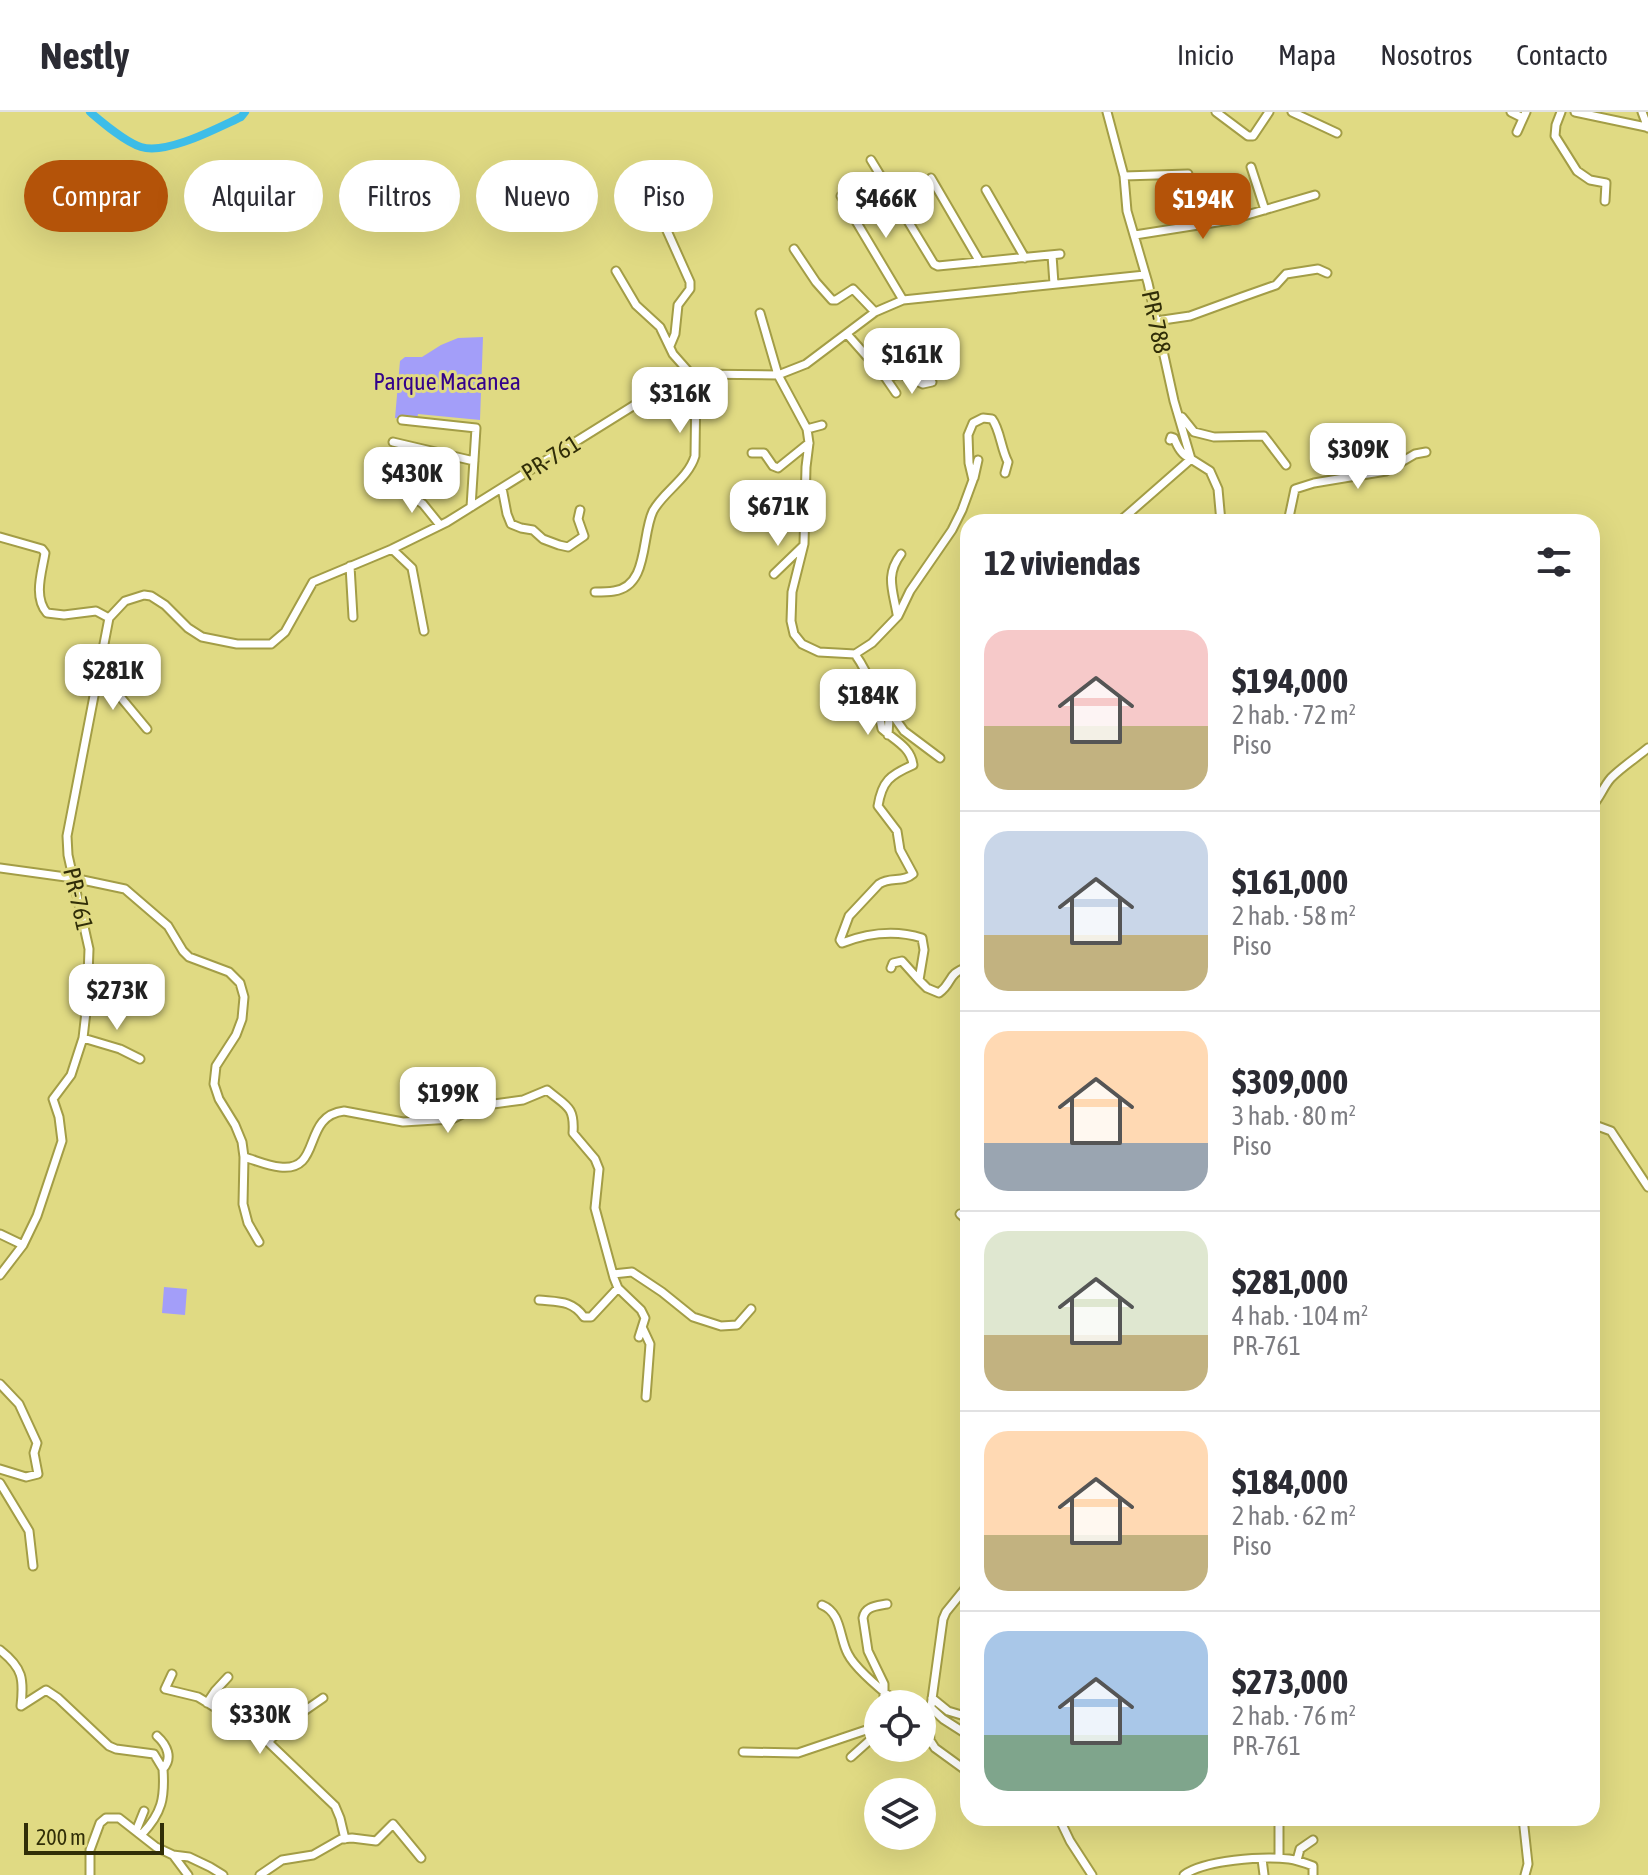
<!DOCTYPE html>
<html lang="es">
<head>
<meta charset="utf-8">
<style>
  :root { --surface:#fff; --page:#f2f2f3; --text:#2b2b33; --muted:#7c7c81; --line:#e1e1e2; --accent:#b45309 }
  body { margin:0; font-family:"Asap Condensed",sans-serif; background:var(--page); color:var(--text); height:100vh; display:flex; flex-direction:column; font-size:30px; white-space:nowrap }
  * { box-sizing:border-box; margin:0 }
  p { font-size:26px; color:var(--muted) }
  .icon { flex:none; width:44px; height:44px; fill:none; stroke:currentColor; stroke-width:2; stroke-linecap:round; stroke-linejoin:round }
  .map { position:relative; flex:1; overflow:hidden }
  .details { position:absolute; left:960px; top:402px; width:640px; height:1312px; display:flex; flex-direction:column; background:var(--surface); border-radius:24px; box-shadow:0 8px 32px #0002 }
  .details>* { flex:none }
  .banner { position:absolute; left:24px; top:48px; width:760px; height:72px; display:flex; gap:16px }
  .controls { position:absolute; left:864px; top:1578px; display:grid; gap:16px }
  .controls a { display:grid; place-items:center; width:72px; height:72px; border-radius:50%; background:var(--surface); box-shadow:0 8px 32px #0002; font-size:40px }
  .scale { position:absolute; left:24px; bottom:20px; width:140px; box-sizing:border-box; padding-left:8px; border:4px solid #312e08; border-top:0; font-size:22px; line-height:28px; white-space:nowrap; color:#312e08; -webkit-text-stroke:6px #e0da83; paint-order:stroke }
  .price { position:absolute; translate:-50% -68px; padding:0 18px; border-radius:16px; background:#fff; color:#222; font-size:26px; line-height:52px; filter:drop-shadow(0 2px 4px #0008) }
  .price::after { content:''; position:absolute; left:50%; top:48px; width:24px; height:18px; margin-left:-12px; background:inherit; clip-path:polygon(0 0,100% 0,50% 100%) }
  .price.current { background:var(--accent); color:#fff }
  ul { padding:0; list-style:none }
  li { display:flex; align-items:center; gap:24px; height:200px; padding:0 24px }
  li+li { border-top:2px solid var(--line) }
  li span { display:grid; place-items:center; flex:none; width:224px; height:160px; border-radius:24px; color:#555 }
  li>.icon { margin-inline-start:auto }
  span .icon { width:96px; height:96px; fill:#fffc; stroke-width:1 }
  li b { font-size:34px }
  h2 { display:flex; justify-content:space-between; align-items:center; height:96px; padding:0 24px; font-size:34px }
  .pill { padding:0 28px; border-radius:36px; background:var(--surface); box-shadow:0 8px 32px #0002; font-size:28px; line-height:72px }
  .pill.current { background:var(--accent); color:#fff }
  header { display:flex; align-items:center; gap:48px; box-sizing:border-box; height:112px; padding:0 40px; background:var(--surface); border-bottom:2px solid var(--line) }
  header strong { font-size:38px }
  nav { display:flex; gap:44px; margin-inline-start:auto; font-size:28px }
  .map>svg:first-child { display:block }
  .green { fill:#a39ef9 }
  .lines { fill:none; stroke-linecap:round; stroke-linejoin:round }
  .river { stroke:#3dbde8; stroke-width:8 }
  .minor-casing { stroke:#a39d46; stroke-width:11 }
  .minor { stroke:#fff; stroke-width:7 }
  .labels { text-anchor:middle; stroke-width:6; stroke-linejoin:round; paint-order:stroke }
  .street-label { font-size:24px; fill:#312e08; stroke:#e0da83 }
  .park-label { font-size:24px; fill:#33028b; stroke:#e0da83 }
</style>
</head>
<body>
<header>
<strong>Nestly</strong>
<nav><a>Inicio</a><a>Mapa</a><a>Nosotros</a><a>Contacto</a></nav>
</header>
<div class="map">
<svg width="1648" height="1763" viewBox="0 0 1648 1763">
  <rect width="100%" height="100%" fill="#e0da83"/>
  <path class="green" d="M 483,225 L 480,308 L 418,302 L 417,308 L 395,306 L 400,249 L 405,245 L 422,245 L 441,233 L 458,226 Z
    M 164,1175 L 187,1177 L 185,1203 L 162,1201 Z"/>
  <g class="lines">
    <path class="river" d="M 90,0 C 103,11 125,30 141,35 C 167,43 217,16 241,5 L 245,0"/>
    <defs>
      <path id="minor" d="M 1107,0 L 1124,64 L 1127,99 L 1148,171 L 1174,289 L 1191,347 L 1210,359 L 1218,377 L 1221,410
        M 1216,0 L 1248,24 L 1253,24 L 1269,0
        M 1292,0 L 1337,21
        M 1511,0 L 1523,6
        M 1561,0 L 1556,13 L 1555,24 L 1577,59 L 1590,68 L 1606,71 L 1605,89
        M 1575,0 L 1646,15
        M 1642,0 L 1648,16
        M 1517,20 L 1526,0
        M 871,48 L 934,152 L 938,154 L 1060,142
        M 1251,55 L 1265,98
        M 1124,64 L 1188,62
        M 931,66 L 980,150
        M 986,78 L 1025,146
        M 841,84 L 903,188
        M 664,112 L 690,170 L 690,177 L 678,193 L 675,222 L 670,234
        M 1135,123 L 1230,108 L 1315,83
        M 794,137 L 816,170 L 832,188 L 836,188 L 853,177 L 875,200
        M 1052,143 L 1054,172
        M 760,201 L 778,263 L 807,317 L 809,331 L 806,355 L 804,432 L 792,480 L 791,509 L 794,522 L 802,532 L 819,540 L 855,542 C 873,568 876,587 882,617 C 894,628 911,635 913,653 C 890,663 882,669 878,694 L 897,719 L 900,738 L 913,762 C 903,771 890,764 879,772 L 849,804 L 840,828 L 842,831 C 868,821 896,818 922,826 L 924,838 L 919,868 L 927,876 L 939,881 C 954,870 946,862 968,855
        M 1156,209 L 1190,204 L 1242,185 L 1276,173 L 1286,162 L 1318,157 L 1327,161
        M 847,222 L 885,265 L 896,281
        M 885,265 L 901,262 L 923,272 L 932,270
        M 1182,305 L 1194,320 L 1214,325 L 1264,324 L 1286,353
        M 402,308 L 476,316 L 471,395
        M 807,317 L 822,313
        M 393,330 L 474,349
        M 752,341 L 764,341 L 773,354 L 778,356 L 809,331
        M 974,366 L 978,348
        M 398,375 L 423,392 L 440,413
        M 502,376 L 507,402 L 511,412 L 521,416 L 533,418 L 543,427 L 559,433 L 568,435 L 584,424 L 578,407 L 580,398
        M 1119,410 L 1191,347 C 1182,343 1178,336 1174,326 L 1171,325 L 1170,328
        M 1288,410 L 1295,377 L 1314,371 L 1386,359 L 1415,342 L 1426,340
        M 782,414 L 806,405
        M 0,425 L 42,437 L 45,441 C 42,460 33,485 47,501 L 64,503 L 96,499 L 109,506
        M 392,437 L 412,456 L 424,519
        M 350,454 L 353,505
        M 774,462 L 803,434
        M 595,480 C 601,480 608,480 614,479 C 649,474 641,424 653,399 C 664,379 688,367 695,344 L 696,268 L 673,242 L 660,215 L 636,193 L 616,159
        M 897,502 C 893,478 885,463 901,442
        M 855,542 L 872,531 L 898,504 L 910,479 L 952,418 L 962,398 L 973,368 L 969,351 L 968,323 L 973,311 L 983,306 L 992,307 C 1000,317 1001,337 1008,350 L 1005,361
        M 98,563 L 108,570 L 147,617
        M 888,623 L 889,606 L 892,602 L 904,619 L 940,646
        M 1592,694 C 1600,686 1603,675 1611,666 C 1622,655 1636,646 1648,636
        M 0,756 L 73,766 L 125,777 L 168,814 L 183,839 L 189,845 L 229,860 L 240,871 L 244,885 L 242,907 L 236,923 L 216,954 L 214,972 L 219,987 L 235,1013 L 242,1030 L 244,1045 L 243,1092 L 248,1111 L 259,1130
        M 891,856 L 893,851 L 902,849 L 919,868
        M 83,926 L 120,937 L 140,947
        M 1592,1012 L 1611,1019 L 1648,1075
        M 244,1045 C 255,1048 268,1054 280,1055 C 323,1060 301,1004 344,999 L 403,1010 L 452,1007 L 479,994 L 523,988 L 547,978 C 566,994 575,994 573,1021 L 595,1047 L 599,1057 L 595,1096 L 614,1166 L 618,1176 L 641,1198 L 645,1206 L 639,1225
        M 960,1102 L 968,1109
        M 0,1122 L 23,1133
        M 613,1162 L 632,1160 L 662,1180 L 693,1205 L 721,1214 L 737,1213 L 751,1197
        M 0,1163 L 23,1133 L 37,1104 L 62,1029 L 59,1005 L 53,987 L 71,963 L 83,926 L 87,891 L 89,837 L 68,743 L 67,724 L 109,506 L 125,489 L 144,483 L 151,484 L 165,493 L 188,516 L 202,525 L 237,532 L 271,532 L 285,520 L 313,470 L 392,437 L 447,410 L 649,284 L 690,262 L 778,263 L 806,252 L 875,200 L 903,188 L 1145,163
        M 539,1188 C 558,1190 572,1188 584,1205 L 591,1205 L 618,1176
        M 643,1217 L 650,1232 L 646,1285
        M 0,1272 L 19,1292 L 37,1331 L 34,1341 L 38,1362 L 26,1365 L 0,1357
        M 0,1371 L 29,1419 L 33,1454
        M 822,1493 C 842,1501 839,1526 848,1542 C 856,1558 885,1581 899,1592
        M 0,1538 C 23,1556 24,1567 21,1594 L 46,1578 L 58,1586 L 109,1634 L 116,1637 L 154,1642 L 163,1657
        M 172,1562 L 165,1577 L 198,1585 L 252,1618 L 268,1630 L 335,1694 L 340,1706 L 345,1727
        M 932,1586 L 948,1599 L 968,1605
        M 207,1591 L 215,1579 L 228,1565
        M 884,1592 L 884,1572 L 868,1539 L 863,1506 C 865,1494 877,1494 887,1492
        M 931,1596 L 943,1607 L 968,1623
        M 922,1616 L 935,1636 L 968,1660
        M 930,1629 L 929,1609 L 943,1507 L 946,1500 L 968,1473
        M 268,1630 L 287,1611 L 323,1586
        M 743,1640 L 798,1641 L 878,1614
        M 851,1645 L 870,1628 L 878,1615
        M 1059,1706 L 1070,1729 L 1092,1763
        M 1523,1706 L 1528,1752 L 1525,1763
        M 136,1719 L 144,1699
        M 142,1722 C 162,1701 165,1686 163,1657 C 173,1646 167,1633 157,1624
        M 173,1743 L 188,1763
        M 1279,1746 L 1279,1711
        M 1262,1747 L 1264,1763
        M 1297,1748 L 1300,1737 L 1313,1728
        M 90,1763 L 90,1738 L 100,1711 L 106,1706 L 119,1706 L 156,1735 L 173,1743 L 189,1745 L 210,1755 L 223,1763
        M 260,1763 L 282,1748 L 313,1743 L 341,1727 L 352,1726 L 376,1729 L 393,1712 L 421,1746
        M 1184,1763 C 1204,1748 1263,1744 1289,1747 C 1297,1748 1305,1751 1313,1754 L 1313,1763"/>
    </defs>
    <use href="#minor" class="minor-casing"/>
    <use href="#minor" class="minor"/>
  </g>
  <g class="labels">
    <g class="street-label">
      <text transform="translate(1156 210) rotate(78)" y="8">PR-788</text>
      <text transform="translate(551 346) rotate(-32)" y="8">PR-761</text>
      <text transform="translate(78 787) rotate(77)" y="8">PR-761</text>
    </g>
    <g class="park-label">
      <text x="447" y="278">Parque Macanea</text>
    </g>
  </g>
</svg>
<div class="controls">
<a><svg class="icon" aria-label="locate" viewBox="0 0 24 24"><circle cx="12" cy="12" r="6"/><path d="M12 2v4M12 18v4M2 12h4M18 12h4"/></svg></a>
<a><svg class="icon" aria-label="layers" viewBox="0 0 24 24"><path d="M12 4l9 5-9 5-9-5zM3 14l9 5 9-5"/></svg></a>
</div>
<div class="scale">200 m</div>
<b class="price" style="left:886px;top:128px">$466K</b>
<b class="price current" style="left:1203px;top:129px">$194K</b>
<b class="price" style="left:912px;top:284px">$161K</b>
<b class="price" style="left:680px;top:323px">$316K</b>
<b class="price" style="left:1358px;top:379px">$309K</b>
<b class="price" style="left:412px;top:403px">$430K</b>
<b class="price" style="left:778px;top:436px">$671K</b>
<b class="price" style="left:113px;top:600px">$281K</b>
<b class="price" style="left:868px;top:625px">$184K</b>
<b class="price" style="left:117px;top:920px">$273K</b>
<b class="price" style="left:448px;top:1023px">$199K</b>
<b class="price" style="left:260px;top:1644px">$330K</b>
<div class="banner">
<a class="pill current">Comprar</a>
<a class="pill">Alquilar</a>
<a class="pill">Filtros</a>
<a class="pill">Nuevo</a>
<a class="pill">Piso</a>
</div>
<section class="details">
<h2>12 viviendas<svg class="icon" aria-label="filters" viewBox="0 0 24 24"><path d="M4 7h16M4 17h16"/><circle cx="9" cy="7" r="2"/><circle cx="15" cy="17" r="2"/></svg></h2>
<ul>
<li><span style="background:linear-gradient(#f6c9c9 60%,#c2b280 0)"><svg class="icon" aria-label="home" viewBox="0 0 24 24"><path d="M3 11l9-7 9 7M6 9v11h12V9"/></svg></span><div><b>$194,000</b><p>2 hab. · 72 m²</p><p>Piso</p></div></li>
<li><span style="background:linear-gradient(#c9d6e8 65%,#c2b280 0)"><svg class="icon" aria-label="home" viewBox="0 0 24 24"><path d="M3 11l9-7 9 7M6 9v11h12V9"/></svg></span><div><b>$161,000</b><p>2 hab. · 58 m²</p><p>Piso</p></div></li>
<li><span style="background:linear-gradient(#ffd9b3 70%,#9aa5b1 0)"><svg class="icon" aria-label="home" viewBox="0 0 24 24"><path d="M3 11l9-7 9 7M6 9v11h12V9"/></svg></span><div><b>$309,000</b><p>3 hab. · 80 m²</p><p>Piso</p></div></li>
<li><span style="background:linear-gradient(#dfe7d0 65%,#c2b280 0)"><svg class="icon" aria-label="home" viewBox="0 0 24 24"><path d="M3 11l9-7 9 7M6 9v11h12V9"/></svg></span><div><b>$281,000</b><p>4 hab. · 104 m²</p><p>PR-761</p></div></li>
<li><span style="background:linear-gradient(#ffd9b3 65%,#c2b280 0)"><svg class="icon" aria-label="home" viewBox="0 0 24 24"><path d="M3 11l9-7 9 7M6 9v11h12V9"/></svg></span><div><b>$184,000</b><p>2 hab. · 62 m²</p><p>Piso</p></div></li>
<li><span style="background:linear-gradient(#a9c7e8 65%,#7fa58c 0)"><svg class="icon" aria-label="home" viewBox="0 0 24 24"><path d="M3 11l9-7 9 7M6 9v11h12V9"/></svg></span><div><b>$273,000</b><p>2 hab. · 76 m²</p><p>PR-761</p></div></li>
</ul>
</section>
</div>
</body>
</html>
